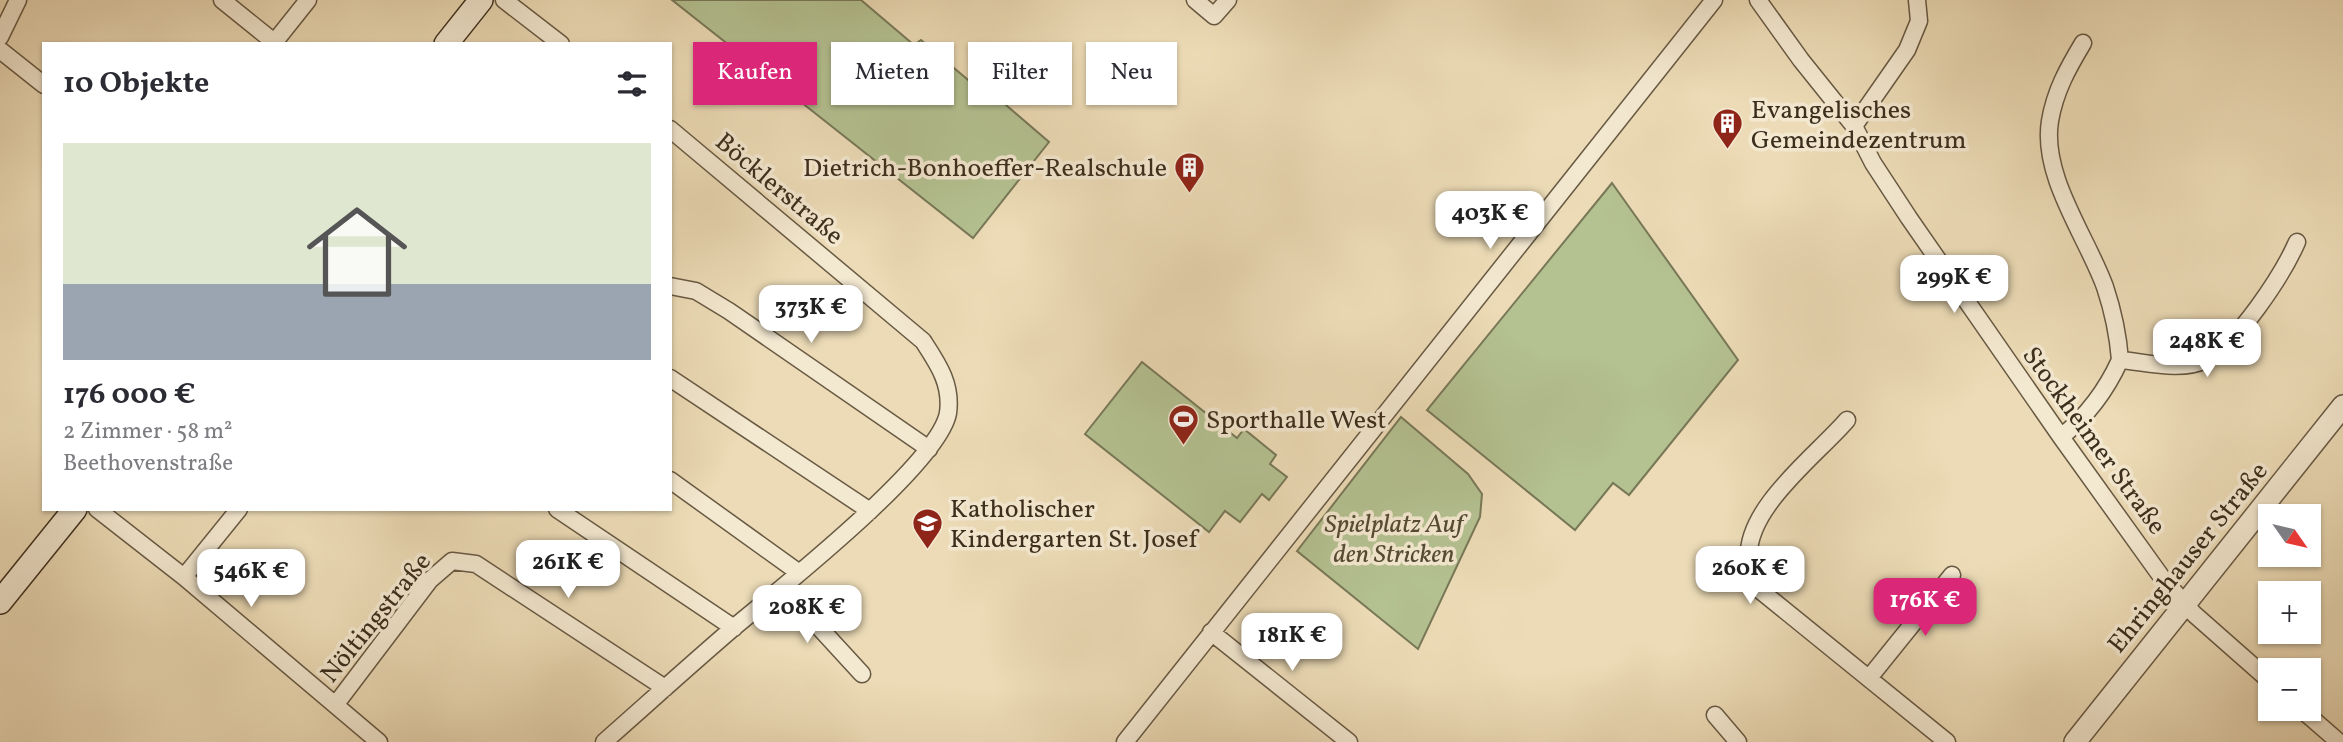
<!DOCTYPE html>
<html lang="de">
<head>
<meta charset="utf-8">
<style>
  :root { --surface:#fff; --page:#f2f2f3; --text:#2b2b33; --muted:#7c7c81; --accent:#db2777 }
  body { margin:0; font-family:Vollkorn,serif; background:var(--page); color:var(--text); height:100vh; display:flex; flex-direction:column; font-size:26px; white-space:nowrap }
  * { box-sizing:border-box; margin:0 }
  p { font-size:23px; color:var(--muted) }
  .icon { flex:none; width:38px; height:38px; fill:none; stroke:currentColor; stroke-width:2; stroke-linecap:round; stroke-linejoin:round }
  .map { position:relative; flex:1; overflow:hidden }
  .sheet { position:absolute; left:42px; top:42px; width:630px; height:469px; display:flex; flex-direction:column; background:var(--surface); border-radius:0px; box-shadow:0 2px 5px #0004 }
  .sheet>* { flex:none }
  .guide { position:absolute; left:693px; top:42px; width:665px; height:63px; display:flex; gap:14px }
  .needle { width:46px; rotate:124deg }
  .controls { position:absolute; left:2258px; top:504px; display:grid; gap:14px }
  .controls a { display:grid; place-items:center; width:63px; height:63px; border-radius:0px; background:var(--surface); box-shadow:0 2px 5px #0004; font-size:35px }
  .price { position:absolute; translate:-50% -60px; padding:0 16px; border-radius:14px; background:#fff; color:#222; font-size:23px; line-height:46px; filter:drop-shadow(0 2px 4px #0008) }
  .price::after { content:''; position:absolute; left:50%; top:42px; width:21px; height:16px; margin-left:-10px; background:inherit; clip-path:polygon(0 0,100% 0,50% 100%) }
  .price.current { background:var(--accent); color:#fff }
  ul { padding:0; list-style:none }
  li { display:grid; align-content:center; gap:14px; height:371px; padding:0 21px }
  li span { display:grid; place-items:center; height:217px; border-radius:0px; color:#555 }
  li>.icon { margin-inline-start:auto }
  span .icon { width:126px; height:126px; fill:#fffc; stroke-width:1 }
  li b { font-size:30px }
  h2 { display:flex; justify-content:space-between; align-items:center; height:84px; padding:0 21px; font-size:30px }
  .chip { padding:0 24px; border-radius:0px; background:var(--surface); box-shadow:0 2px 5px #0004; font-size:24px; line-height:63px }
  .chip.current { background:var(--accent); color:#fff }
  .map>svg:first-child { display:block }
  .green { fill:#b4c191; stroke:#787857; stroke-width:2 }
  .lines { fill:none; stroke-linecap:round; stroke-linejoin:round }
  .minor-casing { stroke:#685943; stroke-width:19 }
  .tertiary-casing { stroke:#685943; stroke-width:24 }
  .secondary-casing { stroke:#3c2e1d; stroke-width:26 }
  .minor { stroke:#f3e8d0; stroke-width:16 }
  .tertiary { stroke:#f3e8d0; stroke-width:21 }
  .secondary { stroke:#f3e8d0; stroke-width:23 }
  .labels { text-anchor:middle; stroke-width:7; stroke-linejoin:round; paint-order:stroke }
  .poi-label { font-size:26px; fill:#3c2e1d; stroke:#f3e8d0; text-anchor:start }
  .street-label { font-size:26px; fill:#3c2e1d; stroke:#f3e8d0 }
  .park-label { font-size:26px; font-style:italic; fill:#544b34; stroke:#f3e8d0 }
</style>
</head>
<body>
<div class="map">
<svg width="2343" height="742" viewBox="0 0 2343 742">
  <rect width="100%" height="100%" fill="#ecdbb6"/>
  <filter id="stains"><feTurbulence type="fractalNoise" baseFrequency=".00286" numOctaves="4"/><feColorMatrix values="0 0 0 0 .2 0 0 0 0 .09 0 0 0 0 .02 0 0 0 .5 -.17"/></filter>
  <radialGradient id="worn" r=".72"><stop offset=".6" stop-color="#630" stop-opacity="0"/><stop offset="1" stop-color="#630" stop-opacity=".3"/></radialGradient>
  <path class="green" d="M 672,0 L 861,0 L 914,45 L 921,40 L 987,96 L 992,93 L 1049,142 L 973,238 Z
    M 1612,183 L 1738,360 L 1629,495 L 1613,483 L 1575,530 L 1427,410 Z
    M 1142,362 L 1237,438 L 1244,429 L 1276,455 L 1270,464 L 1287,477 L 1269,500 L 1262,494 L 1240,522 L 1225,511 L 1209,532 L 1085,434 Z
    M 1401,417 L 1468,474 L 1482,494 L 1480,517 L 1418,649 L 1297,551 Z"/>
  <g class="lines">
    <defs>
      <path id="minor" d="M 222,0 L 274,42
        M 504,0 L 561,44
        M 1195,0 L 1214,16 L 1228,0
        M 1758,0 L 1801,60 L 1854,126 L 1873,163 L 1909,218 L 2061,437 L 2163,579 L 2194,614 L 2270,681
        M 0,37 L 18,0
        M 2083,43 C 2068,68 2055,91 2050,121 C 2041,176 2087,237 2105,287 C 2113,311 2118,334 2120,360
        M 273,44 L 308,0
        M 0,50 L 44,85
        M 1854,126 L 1907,50 L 1919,21 L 1917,0
        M 670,286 L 696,291 L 729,311 L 929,449
        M 670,378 L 870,511
        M 1847,420 C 1817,455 1744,509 1749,560 C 1750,569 1754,578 1756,587 L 1947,742
        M 2061,437 C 2087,416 2106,391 2120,360 C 2145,362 2182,372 2205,360 C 2237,345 2283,274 2297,242
        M 670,480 L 798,572
        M 97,509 L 184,577 L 379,742
        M 557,509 L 734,628
        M 184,577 L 239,509
        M 783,588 L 862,674
        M 1211,632 L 1349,742
        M 1869,678 L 1952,575
        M 336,704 L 430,580 L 452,561 L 476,564 L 665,688
        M 2301,709 L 2339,742
        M 1715,715 L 1738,742
        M 604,742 C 647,704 689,666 732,629 C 776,592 939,464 948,413 C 952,384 938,364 923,341 L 670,129
        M 1125,742 L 1714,0"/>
      <path id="tertiary" d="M 2075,742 L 2343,406"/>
      <path id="secondary" d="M 446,44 L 481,0
        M 0,602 L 75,509"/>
    </defs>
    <use href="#minor" class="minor-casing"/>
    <use href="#tertiary" class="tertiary-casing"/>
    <use href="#secondary" class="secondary-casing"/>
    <use href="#minor" class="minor"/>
    <use href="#tertiary" class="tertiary"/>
    <use href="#secondary" class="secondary"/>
  </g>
  <defs>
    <symbol id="building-pin" viewBox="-11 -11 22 30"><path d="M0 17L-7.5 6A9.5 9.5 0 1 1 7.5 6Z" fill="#8f2418" stroke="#f3e8d0"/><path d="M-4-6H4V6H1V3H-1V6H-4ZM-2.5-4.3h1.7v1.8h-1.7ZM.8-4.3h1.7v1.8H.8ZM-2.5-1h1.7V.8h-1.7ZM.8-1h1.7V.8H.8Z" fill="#fff"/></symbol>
    <symbol id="stadium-pin" viewBox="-11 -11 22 30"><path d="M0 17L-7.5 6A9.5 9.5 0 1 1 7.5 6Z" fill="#8f2418" stroke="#f3e8d0"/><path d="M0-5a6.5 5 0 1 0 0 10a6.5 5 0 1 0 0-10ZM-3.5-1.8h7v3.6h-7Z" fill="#fff"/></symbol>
    <symbol id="school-pin" viewBox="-11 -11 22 30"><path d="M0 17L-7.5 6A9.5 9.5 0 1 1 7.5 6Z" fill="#8f2418" stroke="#f3e8d0"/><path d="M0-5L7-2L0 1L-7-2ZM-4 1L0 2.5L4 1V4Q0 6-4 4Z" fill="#fff"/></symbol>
  </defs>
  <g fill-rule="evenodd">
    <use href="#building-pin" x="1710" y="106" width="35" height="47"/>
    <use href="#building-pin" x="1172" y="150" width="35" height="47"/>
    <use href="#stadium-pin" x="1166" y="402" width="35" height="47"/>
    <use href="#school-pin" x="910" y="506" width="35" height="47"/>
  </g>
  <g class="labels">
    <g class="poi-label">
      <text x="1751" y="118">Evangelisches<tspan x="1751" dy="30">Gemeindezentrum</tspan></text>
      <text x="1167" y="176" text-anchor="end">Dietrich-Bonhoeffer-Realschule</text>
      <text x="1206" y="428">Sporthalle West</text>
      <text x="950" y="517">Katholischer<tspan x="950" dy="30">Kindergarten St. Josef</tspan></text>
    </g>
    <g class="street-label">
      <text transform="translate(780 188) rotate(40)" y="9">Böcklerstraße</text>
      <text transform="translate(2095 440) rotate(54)" y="9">Stockheimer Straße</text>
      <text transform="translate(2187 557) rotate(-51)" y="9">Ehringhauser Straße</text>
      <text transform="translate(375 617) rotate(-51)" y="9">Nöltingstraße</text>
    </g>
    <g class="park-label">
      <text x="1394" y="532">Spielplatz Auf<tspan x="1394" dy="30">den Stricken</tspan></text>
    </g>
  </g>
  <rect width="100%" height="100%" filter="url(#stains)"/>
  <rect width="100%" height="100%" fill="url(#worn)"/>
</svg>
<div class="controls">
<a><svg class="needle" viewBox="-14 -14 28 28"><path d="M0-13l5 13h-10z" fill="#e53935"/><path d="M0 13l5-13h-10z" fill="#7c7c81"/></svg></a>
<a>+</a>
<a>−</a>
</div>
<b class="price" style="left:1490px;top:251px">403K €</b>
<b class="price" style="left:1954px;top:315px">299K €</b>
<b class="price" style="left:811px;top:345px">373K €</b>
<b class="price" style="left:2207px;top:379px">248K €</b>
<b class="price" style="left:568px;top:600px">261K €</b>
<b class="price" style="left:1750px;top:606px">260K €</b>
<b class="price" style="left:251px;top:609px">546K €</b>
<b class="price current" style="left:1925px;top:638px">176K €</b>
<b class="price" style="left:807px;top:645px">208K €</b>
<b class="price" style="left:1292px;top:673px">181K €</b>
<div class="guide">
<a class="chip current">Kaufen</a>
<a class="chip">Mieten</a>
<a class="chip">Filter</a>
<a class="chip">Neu</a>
</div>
<section class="sheet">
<h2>10 Objekte<svg class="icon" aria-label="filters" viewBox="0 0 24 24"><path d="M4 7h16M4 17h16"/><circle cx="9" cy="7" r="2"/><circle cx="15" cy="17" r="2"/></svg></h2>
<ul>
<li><span style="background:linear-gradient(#dfe7d0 65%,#9aa5b1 0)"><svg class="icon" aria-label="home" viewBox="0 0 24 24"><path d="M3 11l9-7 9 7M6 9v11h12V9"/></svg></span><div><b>176 000 €</b><p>2 Zimmer · 58 m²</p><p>Beethovenstraße</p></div></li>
</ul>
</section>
</div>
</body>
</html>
